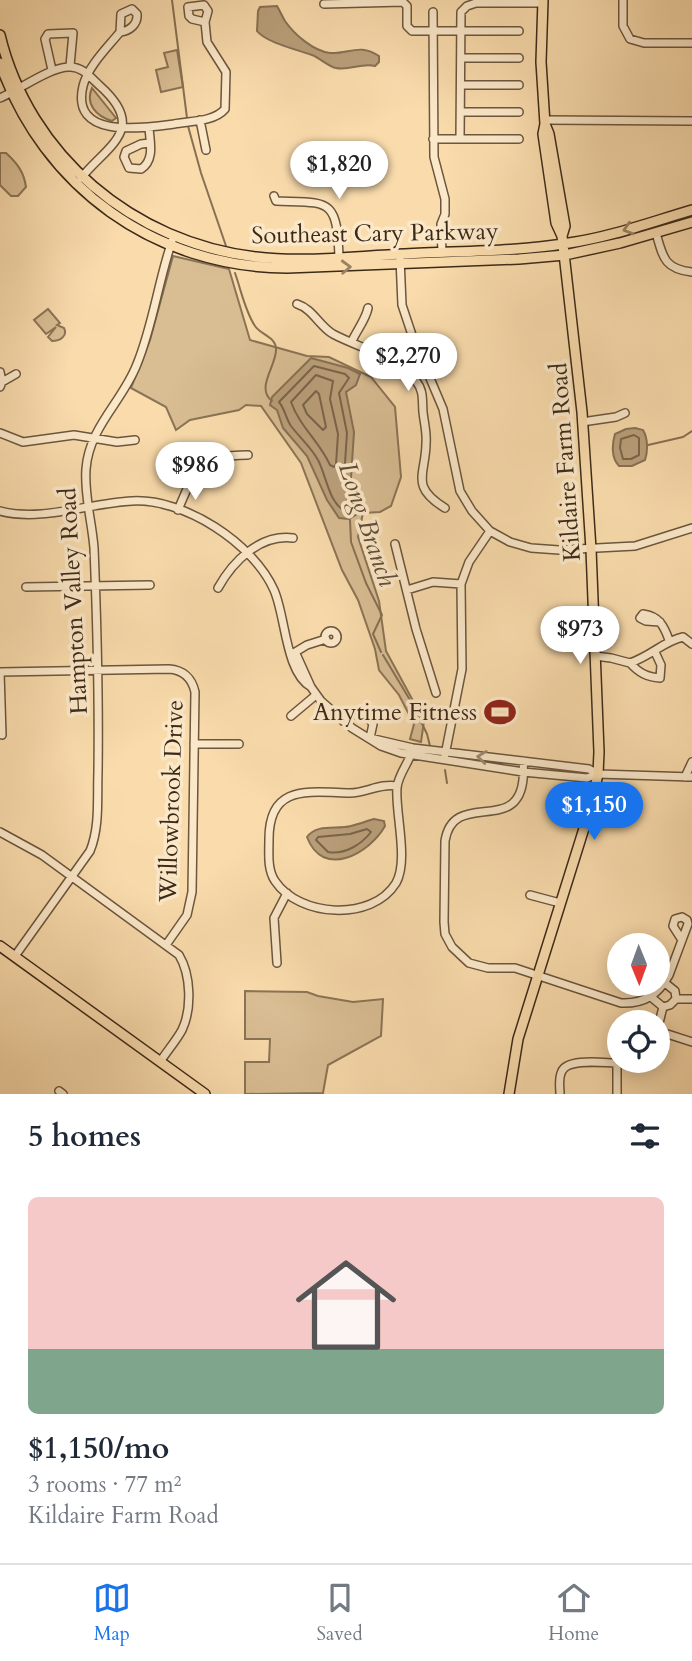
<!DOCTYPE html>
<html lang="en">
<head>
<meta charset="utf-8">
<style>
  :root { --surface:#fff; --page:#f6f6f7; --text:#1f2937; --muted:#747a83; --line:#e0e1e3; --accent:#1a73e8 }
  body { margin:0; font-family:Cardo,serif; background:var(--page); color:var(--text); height:100vh; display:flex; flex-direction:column; font-size:26px; white-space:nowrap }
  * { box-sizing:border-box; margin:0 }
  p { font-size:23px; color:var(--muted) }
  .icon { flex:none; width:38px; height:38px; fill:none; stroke:currentColor; stroke-width:2; stroke-linecap:round; stroke-linejoin:round }
  .map { position:relative; height:1094px; overflow:hidden }
  .side { display:flex; flex-direction:column; background:var(--surface); flex:1 }
  .side>* { flex:none }
  .needle { width:46px; rotate:179deg }
  .buttons { position:absolute; left:607px; top:933px; display:grid; gap:14px }
  .buttons a { display:grid; place-items:center; width:63px; height:63px; border-radius:50%; background:var(--surface); box-shadow:0 4px 18px #0003; font-size:35px }
  .price { position:absolute; translate:-50% -60px; padding:0 16px; border-radius:24px; background:#fff; color:#222; font-size:23px; line-height:46px; filter:drop-shadow(0 2px 4px #0008) }
  .price::after { content:''; position:absolute; left:50%; top:42px; width:21px; height:16px; margin-left:-10px; background:inherit; clip-path:polygon(0 0,100% 0,50% 100%) }
  .price.selected { background:var(--accent); color:#fff }
  ul { padding:0; list-style:none }
  li { display:grid; align-content:center; gap:14px; height:371px; padding:0 28px }
  li+li { border-top:2px solid var(--line) }
  li span { display:grid; place-items:center; height:217px; border-radius:10px; color:#555 }
  li>.icon { margin-inline-start:auto }
  span .icon { width:126px; height:126px; fill:#fffc; stroke-width:1 }
  li b { font-size:30px }
  h2 { display:flex; justify-content:space-between; align-items:center; height:84px; padding:0 28px; font-size:30px }
  .tab-bar { display:flex; justify-content:space-around; align-items:center; height:98px; border-top:2px solid var(--line); background:var(--surface); font-size:19px; color:var(--muted) }
  .tab-bar a { display:grid; justify-items:center; gap:4px }
  .tab-bar .selected { color:var(--accent) }
  .map>svg:first-child { display:block }
  .green { fill:#d9bd93; stroke:#8a7456; stroke-width:2 }
  .water { fill:#b99f7a; stroke:#877053; stroke-width:2 }
  .lines { fill:none; stroke-linecap:round; stroke-linejoin:round }
  .shore { stroke:#7a644a; stroke-width:2 }
  .stream { stroke:#877053; stroke-width:2 }
  .minor-casing { stroke:#6b563e; stroke-width:10 }
  .major-casing { stroke:#3c2a19; stroke-width:12 }
  .minor { stroke:#fbe8c9; stroke-width:7 }
  .major { stroke:#f9dbac; stroke-width:9 }
  .oneway { stroke:#9a8262 }
  .oneway2 { stroke:#9c8971 }
  .labels { text-anchor:middle; stroke-width:7; stroke-linejoin:round; paint-order:stroke }
  .street-label { font-size:24px; fill:#3c2a19; stroke:#fbe8c9 }
  .poi-label { font-size:24px; fill:#3c2a19; stroke:#fbe8c9; text-anchor:end }
  .water-label { font-size:26px; font-style:italic; fill:#624d36; stroke:#fbe8c9 }
</style>
</head>
<body>
<div class="map">
<svg width="692" height="1094" viewBox="0 0 692 1094">
  <rect width="100%" height="100%" fill="#f9dbac"/>
  <filter id="stains"><feTurbulence type="fractalNoise" baseFrequency=".00286" numOctaves="4"/><feColorMatrix values="0 0 0 0 .2 0 0 0 0 .09 0 0 0 0 .02 0 0 0 .5 -.17"/></filter>
  <radialGradient id="worn" r=".72"><stop offset=".6" stop-color="#630" stop-opacity="0"/><stop offset="1" stop-color="#630" stop-opacity=".3"/></radialGradient>
  <path class="green" d="M 177,50 L 183,87 L 161,92 L 156,70 L 168,67 L 164,53 Z
    M 92,88 L 116,118 L 112,121 C 96,116 85,104 92,88 Z
    M 0,153 L 6,153 C 17,163 24,172 26,187 L 18,196 L 11,196 L 0,185 Z
    M 173,256 L 229,269 L 250,340 L 307,356 L 329,357 L 371,377 L 395,407 L 401,477 L 391,506 L 380,512 L 363,513 L 358,537 L 379,601 L 386,651 L 424,721 L 421,742 L 410,739 L 414,724 L 399,695 L 379,670 L 375,649 L 358,600 L 342,570 L 301,463 L 261,406 L 246,405 L 239,410 L 190,420 L 176,430 L 166,407 L 131,388 L 150,340 Z
    M 48,309 L 60,323 L 57,325 L 64,328 C 68,336 60,341 52,341 L 48,337 L 56,327 L 46,334 L 34,320 Z
    M 245,991 L 307,992 L 318,996 L 353,1002 L 383,999 L 381,1036 L 328,1065 L 323,1093 L 245,1094 L 245,1062 L 269,1062 L 270,1039 L 245,1039 Z"/>
  <path class="water" d="M 277,6 C 280,11 282,16 285,21 C 294,34 313,51 330,53 C 349,54 360,43 379,56 L 379,62 L 375,66 C 362,62 350,71 336,68 C 329,67 320,58 312,55 C 298,50 265,42 257,31 L 258,11 L 260,7 Z
    M 311,358 L 348,368 L 360,374 L 356,385 L 346,392 L 354,432 L 351,478 L 357,514 L 349,519 L 339,518 L 327,500 L 307,456 L 283,428 L 277,410 L 270,405 L 272,397 Z
    M 635,428 L 643,430 C 648,438 648,451 645,460 L 632,466 L 619,466 C 611,458 612,444 615,434 L 626,429 Z
    M 374,819 L 384,821 L 385,826 C 370,853 323,880 307,837 C 317,823 337,830 351,826 C 359,824 367,821 374,819 Z"/>
  <g class="lines">
    <path class="shore" d="M 314,366 L 345,374 L 349,378 L 339,393 L 347,433 L 344,478 L 349,508 L 346,512 C 328,502 327,477 318,460 C 311,447 300,438 291,426 C 286,419 285,409 279,402 Z
      M 316,375 L 333,381 L 330,399 L 338,434 L 336,464 L 334,467 L 330,465 C 319,441 300,427 291,402 Z
      M 316,391 L 319,394 L 326,427 L 323,430 L 307,414 L 303,405 Z
      M 634,435 L 639,438 L 639,455 L 631,459 L 623,459 L 620,448 L 621,439 Z
      M 367,829 L 371,832 C 361,845 344,855 328,852 L 316,840 L 318,837 L 350,834 Z"/>
    <path class="stream" d="M 172,0 L 187,118
      M 188,126 L 201,173 L 226,246
      M 235,273 C 241,290 245,311 255,326 C 261,335 276,337 276,349 C 277,365 255,388 272,401
      M 648,445 L 683,437 L 692,431
      M 350,520 L 351,542 L 366,583 L 382,615 L 373,634 L 381,652
      M 383,655 L 413,705 L 427,734 L 430,746
      M 445,770 L 447,783"/>
    <defs>
      <path id="minor" d="M 623,0 L 623,26 L 630,39 L 644,43 L 692,43
        M 324,4 L 403,2 L 407,6 L 407,26 L 412,31 L 519,31
        M 433,12 L 434,157 L 445,199 L 445,214 L 441,224 L 442,253
        M 120,32 L 121,14 L 132,9 L 137,14 C 138,24 130,31 120,32 C 108,47 88,66 83,86 C 70,140 144,128 174,124 C 190,121 214,122 225,109 L 226,72 L 207,42 L 205,22 L 208,11 L 204,5 L 188,7 L 189,16 L 192,19 L 205,22
        M 461,58 L 519,58
        M 52,70 L 45,39 L 48,34 L 73,33 L 70,66
        M 461,85 L 519,85
        M 0,98 C 19,90 50,67 69,67 C 82,66 91,78 100,86 C 148,129 108,145 81,178
        M 461,112 L 519,112
        M 200,120 L 206,150
        M 545,120 L 692,121
        M 149,128 C 150,142 155,160 141,169 L 129,168 L 124,157 L 126,151 L 141,144 L 150,143
        M 433,139 L 519,139
        M 460,139 L 461,12 L 467,6 L 476,3 L 543,3
        M 274,196 L 276,201 C 329,203 337,197 339,257
        M 656,233 C 663,257 664,269 692,272
        M 400,258 L 402,305 L 413,338 L 443,409 L 460,491 L 472,511 L 490,531 L 510,542 L 531,548 L 559,550 L 635,546 L 692,528
        M 297,304 C 313,309 319,326 333,334 C 361,349 395,355 416,381 C 424,391 422,400 423,412 C 424,422 427,433 426,443 C 426,474 409,486 445,508
        M 352,341 C 357,330 366,319 368,308
        M 388,358 L 394,350 L 413,338
        M 0,372 L 2,382 L 0,387
        M 2,382 L 16,374
        M 582,422 L 616,417 L 625,413
        M 0,433 L 23,442 L 74,435 L 117,442 L 135,440
        M 178,510 C 195,469 200,455 248,455
        M 0,511 C 42,522 89,503 132,501 C 184,498 253,543 274,590 C 286,617 285,672 311,687 L 297,656 L 292,654
        M 395,544 L 416,629 L 436,693
        M 26,587 L 150,585
        M 218,588 C 233,561 260,534 293,538
        M 407,590 L 433,582 L 461,584
        M 660,622 L 646,621 L 640,618 L 643,614 C 659,616 664,626 669,640
        M325 637a6 6 0 1 1 12 0a6 6 0 1 1-12 0Z
        M 292,654 L 307,645 L 326,639
        M 595,656 L 611,658 L 630,663 C 651,656 664,641 683,637 L 692,644
        M 630,663 C 639,673 647,677 660,678 L 661,665 L 655,652
        M 0,672 L 169,669 C 183,670 192,678 195,692 L 192,892 L 187,915 L 166,945
        M 0,672 L 2,735
        M 311,687 L 321,701 L 352,728 L 381,746 L 401,753 L 523,772 L 587,778 L 598,774
        M 291,716 L 316,695
        M 343,721 L 354,714 L 366,715 L 373,724 L 370,738
        M 370,738 L 413,748 L 589,769 L 598,774 L 692,777
        M 194,744 L 239,744
        M 445,755 L 462,669 L 461,584 L 469,562 L 490,531
        M 523,761 C 530,845 454,784 445,841 L 444,922 L 445,934 L 452,947 L 469,963 L 488,968 L 515,968 L 621,1003 C 644,1004 658,995 669,975 L 688,924 L 687,920 L 682,917 L 675,919 L 673,926 L 682,940
        M 685,777 L 692,762
        M 397,786 C 380,783 366,793 350,793 C 308,792 269,784 269,839 C 269,853 267,869 275,881 C 299,917 372,922 396,883 C 409,860 395,813 397,788 C 398,774 410,762 413,748
        M 0,832 L 42,855 L 179,955 C 191,975 192,1009 182,1030 C 176,1041 167,1051 160,1062
        M 530,895 L 560,903
        M 15,956 L 90,851 C 100,827 97,798 98,772 C 99,698 97,622 94,548 C 92,522 84,495 86,469 C 89,427 123,401 137,364 C 153,325 158,282 172,241
        M 277,963 L 274,918 L 287,893
        M 651,997 L 663,1007 L 670,1005 L 676,999 L 675,991 L 665,983
        M 676,999 L 692,999
        M 658,1027 L 663,1007
        M 658,1031 L 692,1042
        M 59,1091 L 63,1094
        M 560,1094 C 560,1087 558,1078 562,1071 C 568,1058 604,1063 617,1063 L 617,1094"/>
      <path id="major" d="M 0,35 C 29,156 134,243 256,257 C 304,263 356,256 405,254 C 459,251 515,252 569,243 C 611,237 651,222 692,210
        M 0,63 C 44,188 155,267 287,268 L 519,259 L 565,255 L 620,243 L 692,222
        M 545,124 L 549,134 L 565,226 L 562,236
        M 0,946 L 205,1094
        M 509,1094 L 518,1039 L 591,806 L 598,774 L 599,752 L 591,549 L 582,412 L 562,236 L 556,223 L 543,134 L 545,124 L 541,62 L 543,0"/>
    </defs>
    <use href="#minor" class="minor-casing"/>
    <use href="#major" class="major-casing"/>
    <use href="#minor" class="minor"/>
    <use href="#major" class="major"/>
  </g>
  <defs><path id="oneway-chevron" d="M-2-3.5L2.5 0L-2 3.5" fill="none" stroke-width="1.6" stroke-linecap="round" stroke-linejoin="round" transform="scale(1.75)"/></defs>
  <g class="oneway">
    <use href="#oneway-chevron" transform="translate(628 229) rotate(163)"/>
    <use href="#oneway-chevron" transform="translate(346 267) rotate(-2)"/>
  </g>
  <use class="oneway2" href="#oneway-chevron" transform="translate(482 757) rotate(-173)"/>
  <defs>
    <symbol id="stadium-bare" viewBox="-9 -9 18 18"><path d="M0-5a6.5 5 0 1 0 0 10a6.5 5 0 1 0 0-10ZM-3.5-1.8h7v3.6h-7Z" fill="#8f2418" stroke="#fbe8c9" stroke-width="2.5" paint-order="stroke"/></symbol>
  </defs>
  <g fill-rule="evenodd">
    <use href="#stadium-bare" x="478" y="690" width="44" height="44"/>
  </g>
  <g class="labels">
    <g class="street-label">
      <text transform="translate(375 233) rotate(-1)" y="8">Southeast Cary Parkway</text>
      <text transform="translate(565 462) rotate(-94)" y="8">Kildaire Farm Road</text>
      <text transform="translate(73 601) rotate(-93)" y="8">Hampton Valley Road</text>
      <text transform="translate(171 801) rotate(-88)" y="8">Willowbrook Drive</text>
    </g>
    <g class="poi-label">
      <text x="477" y="720">Anytime Fitness</text>
    </g>
    <g class="water-label">
      <text transform="translate(368 524) rotate(71)" y="9">Long Branch</text>
    </g>
  </g>
  <rect width="100%" height="100%" filter="url(#stains)"/>
  <rect width="100%" height="100%" fill="url(#worn)"/>
</svg>
<div class="buttons">
<a><svg class="needle" viewBox="-14 -14 28 28"><path d="M0-13l5 13h-10z" fill="#e53935"/><path d="M0 13l5-13h-10z" fill="#747a83"/></svg></a>
<a><svg class="icon" aria-label="locate" viewBox="0 0 24 24"><circle cx="12" cy="12" r="6"/><path d="M12 2v4M12 18v4M2 12h4M18 12h4"/></svg></a>
</div>
<b class="price" style="left:339px;top:201px">$1,820</b>
<b class="price" style="left:408px;top:393px">$2,270</b>
<b class="price" style="left:195px;top:502px">$986</b>
<b class="price" style="left:580px;top:666px">$973</b>
<b class="price selected" style="left:594px;top:842px">$1,150</b>
</div>
<section class="side">
<h2>5 homes<svg class="icon" aria-label="filters" viewBox="0 0 24 24"><path d="M4 7h16M4 17h16"/><circle cx="9" cy="7" r="2"/><circle cx="15" cy="17" r="2"/></svg></h2>
<ul>
<li><span style="background:linear-gradient(#f6c9c9 70%,#7fa58c 0)"><svg class="icon" aria-label="home" viewBox="0 0 24 24"><path d="M3 11l9-7 9 7M6 9v11h12V9"/></svg></span><div><b>$1,150/mo</b><p>3 rooms · 77 m²</p><p>Kildaire Farm Road</p></div></li>
</ul>
</section>
<nav class="tab-bar">
<a class="selected"><svg class="icon" aria-label="map" viewBox="0 0 24 24"><path d="M3 6l6-2 6 2 6-2v14l-6 2-6-2-6 2zM9 4v14M15 6v14"/></svg>Map</a>
<a><svg class="icon" aria-label="saved" viewBox="0 0 24 24"><path d="M7 4h10v16l-5-4-5 4z"/></svg>Saved</a>
<a><svg class="icon" aria-label="home" viewBox="0 0 24 24"><path d="M3 11l9-7 9 7M6 9v11h12V9"/></svg>Home</a>
</nav>
</body>
</html>
